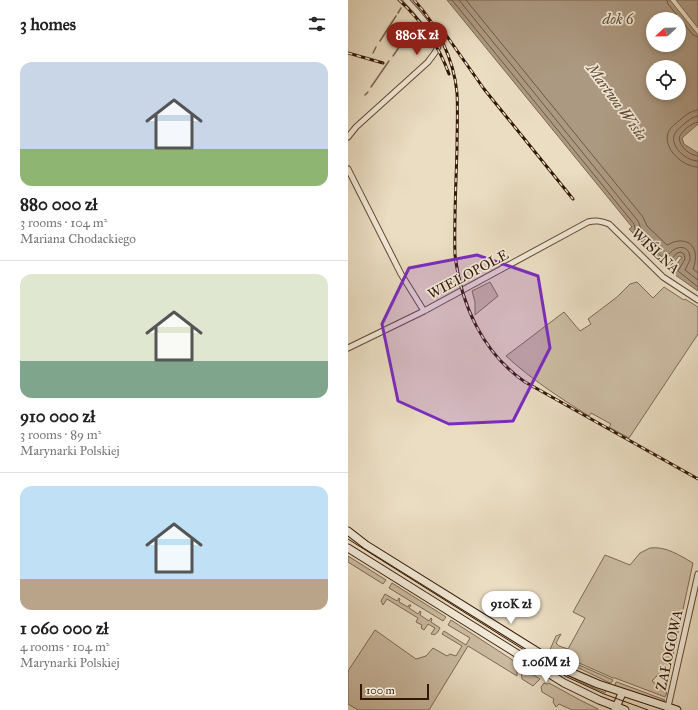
<!DOCTYPE html>
<html lang="en">
<head>
<meta charset="utf-8">
<style>
  :root { --surface:#fff; --page:#f6f6f6; --text:#222; --muted:#767676; --line:#e0e0e0; --accent:#8f2418 }
  body { margin:0; font-family:"IM FELL Great Primer",serif; background:var(--page); color:var(--text); height:100vh; display:flex; flex-direction:column; font-size:15px; white-space:nowrap }
  * { box-sizing:border-box; margin:0 }
  p { font-size:13px; color:var(--muted) }
  .icon { flex:none; width:22px; height:22px; fill:none; stroke:currentColor; stroke-width:2; stroke-linecap:round; stroke-linejoin:round }
  .map { position:relative; flex:1; overflow:hidden }
  .drawer { display:flex; flex-direction:column; background:var(--surface); width:348px }
  .drawer>* { flex:none }
  .needle { width:26px; rotate:248deg }
  .buttons { position:absolute; left:298px; top:12px; display:grid; gap:8px }
  .buttons a { display:grid; place-items:center; width:40px; height:40px; border-radius:50%; background:var(--surface); box-shadow:0 2px 6px #0003; font-size:20px }
  .scale { position:absolute; left:12px; bottom:10px; width:69px; box-sizing:border-box; padding-left:4px; border:2px solid #331603; border-top:0; font-size:11px; line-height:14px; white-space:nowrap; color:#331603; -webkit-text-stroke:3px #f1e9d7; paint-order:stroke }
  .price { position:absolute; translate:-50% -34px; padding:0 9px; border-radius:14px; background:#fff; color:#222; font-size:13px; line-height:26px; filter:drop-shadow(0 1px 2px #0008) }
  .price::after { content:''; position:absolute; left:50%; top:24px; width:12px; height:9px; margin-left:-6px; background:inherit; clip-path:polygon(0 0,100% 0,50% 100%) }
  .price.selected { background:var(--accent); color:#fff }
  ul { padding:0; list-style:none }
  li { display:grid; align-content:center; gap:8px; height:212px; padding:0 20px }
  li+li { border-top:1px solid var(--line) }
  li span { display:grid; place-items:center; height:124px; border-radius:12px; color:#555 }
  li>.icon { margin-inline-start:auto }
  span .icon { width:72px; height:72px; fill:#fffc; stroke-width:1 }
  li b { font-size:17px }
  h2 { display:flex; justify-content:space-between; align-items:center; height:48px; padding:0 20px; font-size:17px }
  main { display:flex; flex:1; min-height:0 }
  .map>svg:first-child { display:block }
  .green { fill:#cbbba2; stroke:#7f6852 }
  .water { fill:#ac9981; stroke:#7c654f; fill-rule:evenodd }
  .lines { fill:none; stroke-linecap:round; stroke-linejoin:round }
  .shore { stroke:#705842; stroke-width:1 }
  .stream { stroke:#7c654f; stroke-width:1.5 }
  .street-casing { stroke:#614833; stroke-width:7 }
  .secondary-casing { stroke:#331603; stroke-width:9 }
  .street { stroke:#f1e9d7; stroke-width:5 }
  .secondary { stroke:#f1e9d7; stroke-width:7 }
  .tram { stroke:#331603; stroke-width:1 }
  .rail-casing { stroke:#331603; stroke-width:3 }
  .rail { stroke:#f1e9d7; stroke-width:1.5; stroke-dasharray:4.5; stroke-linecap:butt }
  .marked { fill:#7b2cbf; fill-opacity:0.2; stroke:#7b2cbf; stroke-width:3; stroke-linejoin:round }
  .labels { text-anchor:middle; stroke-width:3.5; stroke-linejoin:round; paint-order:stroke }
  .street-label { font-size:14px; fill:#331603; stroke:#f1e9d7 }
  .water-label { font-size:15px; font-style:italic; fill:#634a35; stroke:#f1e9d7 }
</style>
</head>
<body>
<main>
<section class="drawer">
<h2>3 homes<svg class="icon" aria-label="filters" viewBox="0 0 24 24"><path d="M4 7h16M4 17h16"/><circle cx="9" cy="7" r="2"/><circle cx="15" cy="17" r="2"/></svg></h2>
<ul>
<li><span style="background:linear-gradient(#c9d6e8 70%,#8fb573 0)"><svg class="icon" aria-label="home" viewBox="0 0 24 24"><path d="M3 11l9-7 9 7M6 9v11h12V9"/></svg></span><div><b>880 000 zł</b><p>3 rooms · 104 m²</p><p>Mariana Chodackiego</p></div></li>
<li><span style="background:linear-gradient(#dfe7d0 70%,#7fa58c 0)"><svg class="icon" aria-label="home" viewBox="0 0 24 24"><path d="M3 11l9-7 9 7M6 9v11h12V9"/></svg></span><div><b>910 000 zł</b><p>3 rooms · 89 m²</p><p>Marynarki Polskiej</p></div></li>
<li><span style="background:linear-gradient(#bfe0f5 75%,#b9a48a 0)"><svg class="icon" aria-label="home" viewBox="0 0 24 24"><path d="M3 11l9-7 9 7M6 9v11h12V9"/></svg></span><div><b>1 060 000 zł</b><p>4 rooms · 104 m²</p><p>Marynarki Polskiej</p></div></li>
</ul>
</section>
<div class="map">
<svg width="350" height="710" viewBox="0 0 350 710">
  <rect width="100%" height="100%" fill="#eaddc2"/>
  <filter id="stains"><feTurbulence type="fractalNoise" baseFrequency=".005" numOctaves="4"/><feColorMatrix values="0 0 0 0 .2 0 0 0 0 .09 0 0 0 0 .02 0 0 0 .5 -.17"/></filter>
  <radialGradient id="worn" r=".72"><stop offset=".6" stop-color="#630" stop-opacity="0"/><stop offset="1" stop-color="#630" stop-opacity=".3"/></radialGradient>
  <path class="green" d="M 142,282 L 150,296 L 127,315 L 127,302 L 124,291 Z
    M 289,282 L 305,298 L 316,287 L 336,300 L 337,299 L 350,307 L 350,334 L 281,438 L 261,427 L 263,424 L 243,413 L 241,416 C 212,398 183,379 158,356 L 216,312 L 232,331 L 243,324 L 240,319 L 269,297 L 282,284 Z
    M 302,548 C 318,546 331,555 345,563 L 324,660 L 304,681 L 319,693 L 317,697 L 267,678 L 265,678 L 222,659 L 214,659 L 201,652 L 208,636 L 213,634 L 208,643 L 211,646 L 220,649 L 237,618 L 225,612 L 257,555 L 282,565 L 292,553 Z
    M 0,556 L 38,580 L 35,584 L 0,562 Z
    M 44,583 L 98,617 L 95,621 L 41,588 Z
    M 37,594 L 49,601 L 51,598 L 52,599 L 51,602 L 60,607 L 61,605 L 63,605 L 61,608 L 70,614 L 72,611 L 73,612 L 72,615 L 81,621 L 83,618 L 84,619 L 83,622 L 92,628 C 90,632 88,636 83,634 L 87,628 L 80,624 L 76,630 L 73,628 L 74,625 L 68,622 L 70,618 L 39,599 L 35,605 L 33,601 Z
    M 103,620 L 163,659 L 169,664 L 169,676 L 120,646 L 81,710 L 10,710 L 0,704 L 0,671 L 27,630 L 68,659 L 78,656 L 85,648 L 99,656 L 102,654 L 108,656 L 114,646 L 94,634 L 96,631 L 118,645 L 122,638 L 100,625 Z
    M 216,661 L 222,661 L 265,680 L 264,682 L 262,683 Z
    M 196,662 L 258,690 L 257,693 L 232,682 Z
    M 173,667 L 192,679 L 185,686 L 174,679 Z
    M 268,682 L 269,682 L 317,700 L 314,702 L 266,687 Z
    M 196,683 L 199,684 L 201,683 L 232,700 L 250,709 L 250,710 L 224,710 L 211,704 L 208,707 L 205,702 L 206,699 L 194,692 L 193,687 Z"/>
  <path class="water" d="M 99,0 L 322,0 L 350,35 L 350,124 L 334,138 L 336,144 L 350,153 L 350,291 L 323,272 L 334,257 L 331,256 L 320,269 L 281,229 L 284,227 ZM 305,19 L 331,19 L 331,45 L 305,45 ZM 305,67 L 331,67 L 331,93 L 305,93 Z
    M 328,0 L 350,0 L 350,28 Z"/>
  <g class="lines">
    <path class="shore" d="M 104,0 L 286,224 L 287,230 L 319,262 L 321,262 L 329,253 L 333,252 L 336,254 L 337,259 L 330,271 L 350,287
      M 111,0 L 290,221 L 293,229 L 319,254 L 321,254 C 329,244 343,245 342,260 L 337,270 L 350,280
      M 118,0 L 295,217 L 299,226 L 319,245 C 322,244 326,241 331,241 C 348,240 350,256 345,269 L 350,273
      M 319,0 L 320,4 L 345,35 L 350,37
      M 350,110 C 343,111 339,114 333,119 C 329,123 322,127 320,133 C 315,149 335,167 350,167
      M 350,116 C 344,117 341,120 336,124 C 333,127 327,131 326,136 C 323,148 339,161 350,161
      M 350,122 C 343,123 333,132 331,138 C 332,147 341,155 350,156"/>
    <path class="stream" d="M 50,13 L 53,8
      M 32,41 L 48,16
      M 25,53 L 28,47
      M 45,56 L 67,24
      M 23,87 L 41,61
      M 17,95 L 20,92"/>
    <defs>
      <path id="street" d="M 0,137 L 8,127 L 80,62 C 83,57 89,52 90,46 C 90,35 66,8 58,0
        M 0,169 L 53,274 L 76,311
        M 0,348 L 76,311 L 240,222 C 248,220 253,221 261,224 L 315,277 L 350,300
        M 320,707 L 350,574"/>
      <path id="secondary" d="M 0,531 L 18,545 L 222,672 L 250,684 L 329,710
        M 0,548 L 216,683 L 251,700 L 277,710
        M 267,710 L 274,693"/>
    </defs>
    <use href="#street" class="street-casing"/>
    <use href="#secondary" class="secondary-casing"/>
    <use href="#street" class="street"/>
    <use href="#secondary" class="secondary"/>
    <path class="tram" d="M 0,539 L 219,677 L 256,694 L 300,710"/>
    <defs>
      <path id="rail" d="M 51,0 C 73,20 91,47 101,74
        M 66,0 C 89,25 106,59 109,93 C 110,111 109,130 109,148 C 108,184 106,220 107,255 C 113,305 135,353 177,382 L 350,479
        M 91,25 L 136,89 L 225,199
        M 0,53 L 35,63"/>
    </defs>
    <use href="#rail" class="rail-casing"/>
    <use href="#rail" class="rail"/>
  </g>
  <path class="marked" d="M 129,255 L 190,276 L 202,348 L 165,421 L 101,424 L 50,401 L 34,324 L 61,268 Z"/>
  <g class="labels">
    <g class="street-label">
      <text transform="translate(308 251) rotate(43)" y="5">WIŚLNA</text>
      <text transform="translate(120 274) rotate(-28)" y="5">WIELOPOLE</text>
      <text transform="translate(321 650) rotate(-78)" y="5">ZAŁOGOWA</text>
    </g>
    <g class="water-label">
      <text x="270" y="24">dok 6</text>
      <text transform="translate(269 102) rotate(54)" y="5">Martwa Wisła</text>
    </g>
  </g>
  <rect width="100%" height="100%" filter="url(#stains)"/>
  <rect width="100%" height="100%" fill="url(#worn)"/>
</svg>
<div class="buttons">
<a><svg class="needle" viewBox="-14 -14 28 28"><path d="M0-13l5 13h-10z" fill="#e53935"/><path d="M0 13l5-13h-10z" fill="#767676"/></svg></a>
<a><svg class="icon" aria-label="locate" viewBox="0 0 24 24"><circle cx="12" cy="12" r="6"/><path d="M12 2v4M12 18v4M2 12h4M18 12h4"/></svg></a>
</div>
<div class="scale">100 m</div>
<b class="price selected" style="left:69px;top:56px">880K zł</b>
<b class="price" style="left:163px;top:625px">910K zł</b>
<b class="price" style="left:198px;top:683px">1.06M zł</b>
</div>
</main>
</body>
</html>
